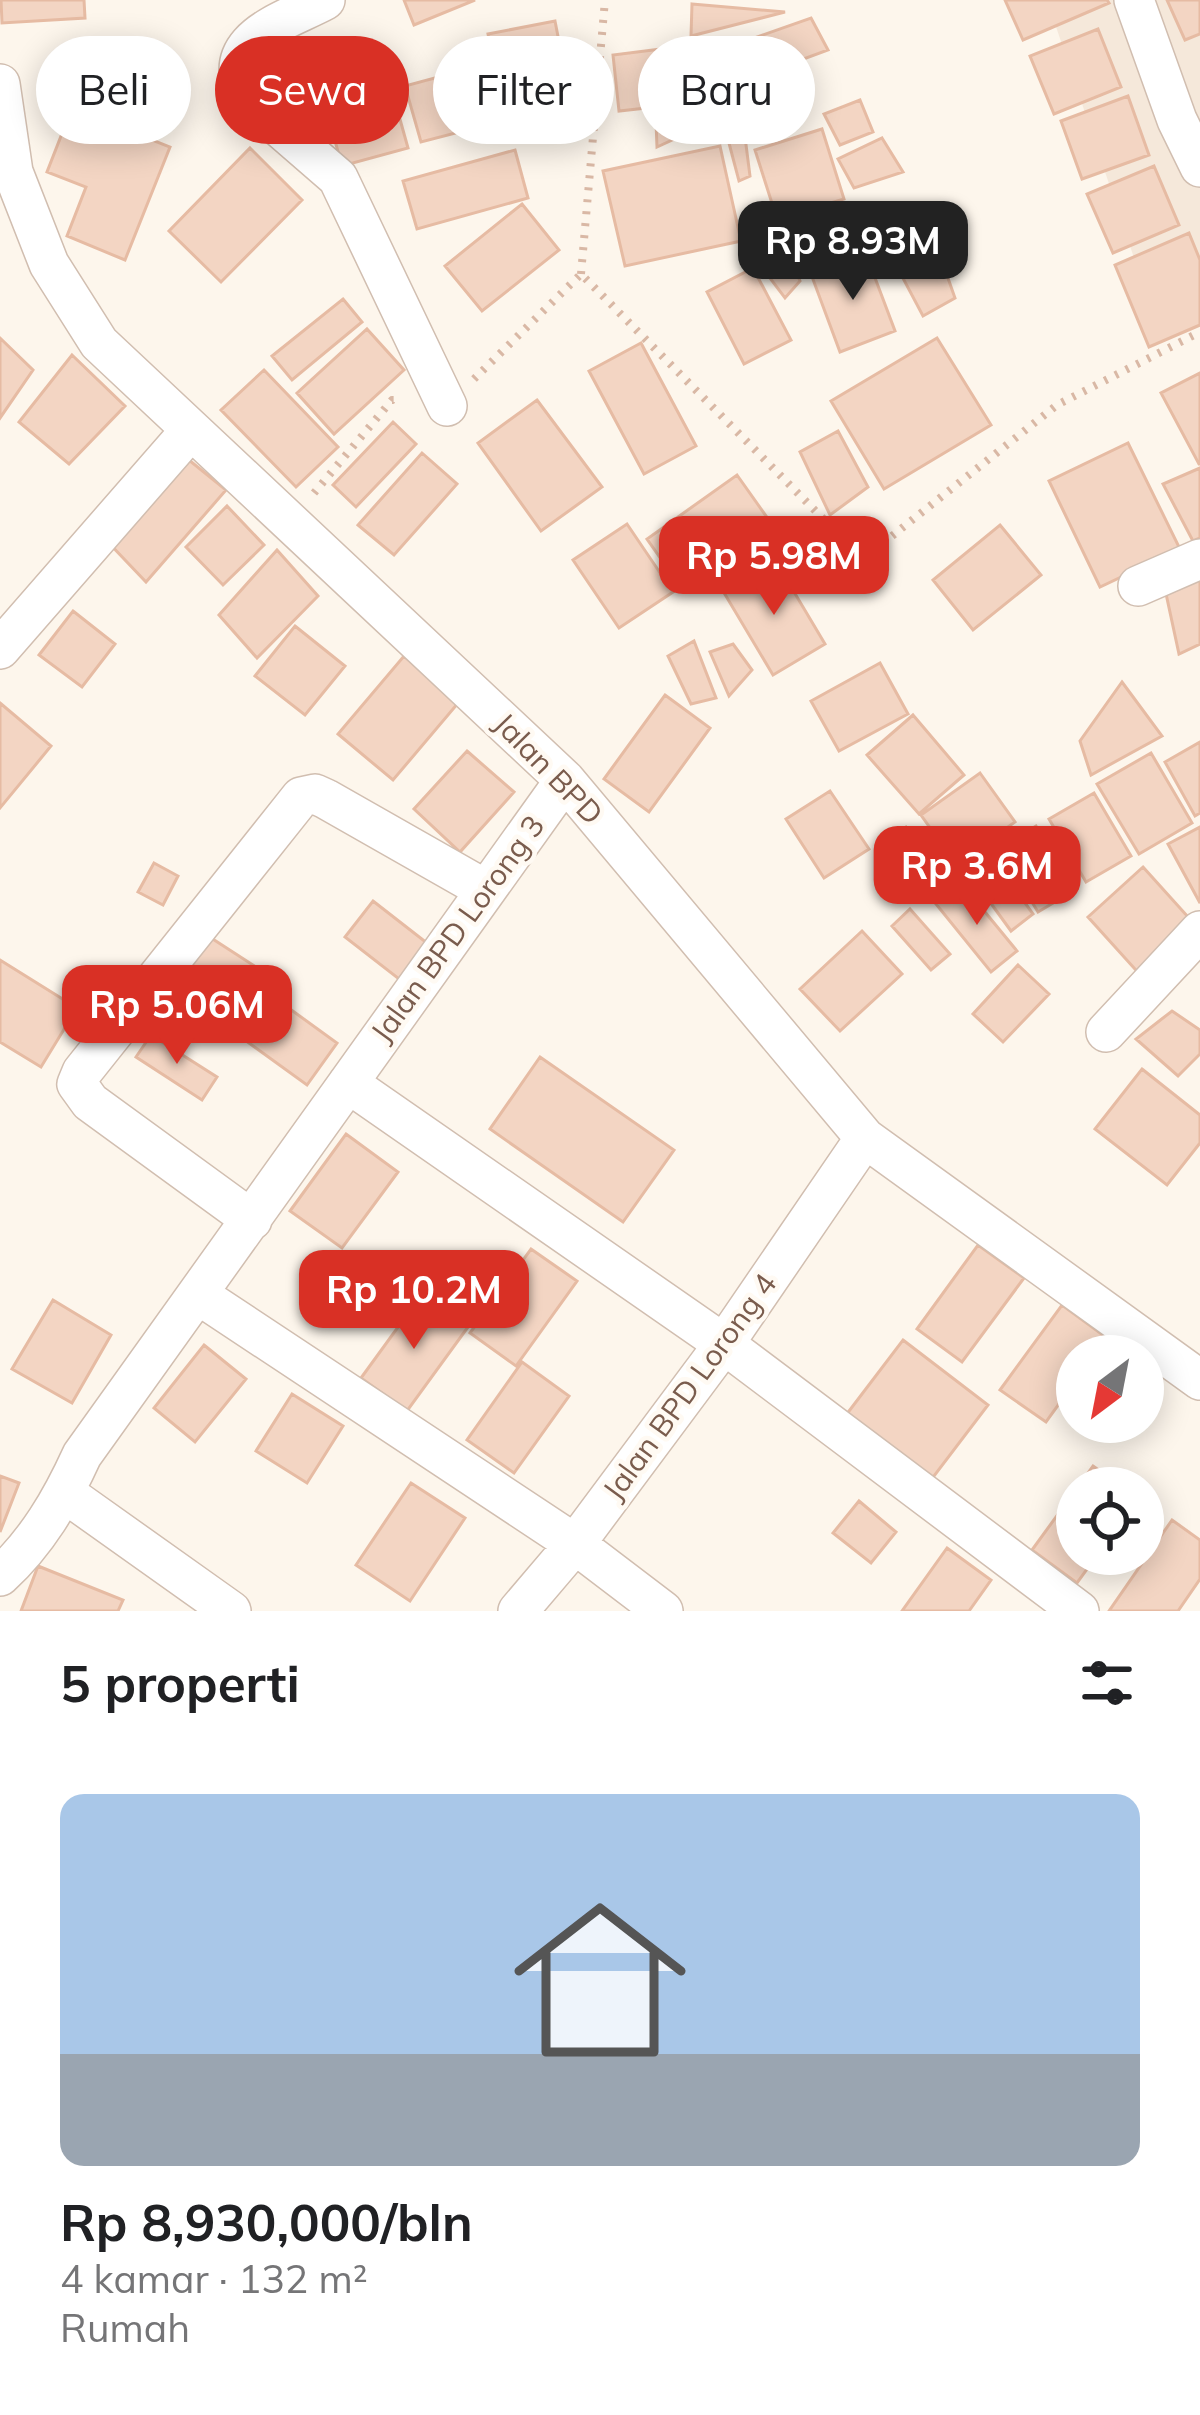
<!DOCTYPE html>
<html lang="id">
<head>
<meta charset="utf-8">
<style>
  :root { --surface:#fff; --page:#f6f6f6; --text:#202124; --muted:#757577; --accent:#d93025 }
  body { margin:0; font-family:Mulish,sans-serif; background:var(--page); color:var(--text); height:100vh; display:flex; flex-direction:column; font-size:45px; white-space:nowrap }
  * { box-sizing:border-box; margin:0 }
  p { font-size:39px; color:var(--muted) }
  .icon { flex:none; width:66px; height:66px; fill:none; stroke:currentColor; stroke-width:2; stroke-linecap:round; stroke-linejoin:round }
  .map { position:relative; height:1611px; overflow:hidden }
  .side { display:flex; flex-direction:column; background:var(--surface); flex:1 }
  .side>* { flex:none }
  .hud { position:absolute; left:36px; top:36px; width:1128px; height:108px; display:flex; gap:24px }
  .needle { width:78px; rotate:212deg }
  .buttons { position:absolute; left:1056px; top:1335px; display:grid; gap:24px }
  .buttons a { display:grid; place-items:center; width:108px; height:108px; border-radius:50%; background:var(--surface); box-shadow:0 6px 30px #0003; font-size:60px }
  .price { position:absolute; translate:-50% -102px; padding:0 27px; border-radius:24px; background:var(--accent); color:#fff; font-size:39px; line-height:78px; filter:drop-shadow(0 3px 6px #0008) }
  .price::after { content:''; position:absolute; left:50%; top:72px; width:36px; height:27px; margin-left:-18px; background:inherit; clip-path:polygon(0 0,100% 0,50% 100%) }
  .price.selected { background:#222; color:#fff }
  ul { padding:0; list-style:none }
  li { display:grid; align-content:center; gap:24px; height:636px; padding:0 60px }
  li span { display:grid; place-items:center; height:372px; border-radius:24px; color:#555 }
  li>.icon { margin-inline-start:auto }
  span .icon { width:216px; height:216px; fill:#fffc; stroke-width:1 }
  li b { font-size:51px }
  h2 { display:flex; justify-content:space-between; align-items:center; height:144px; padding:0 60px; font-size:51px }
  .pill { padding:0 42px; border-radius:54px; background:var(--surface); box-shadow:0 6px 30px #0003; font-size:42px; line-height:108px }
  .pill.selected { background:var(--accent); color:#fff }
  .map>svg:first-child { display:block }
  .residential { fill:#f5e8da }
  .building { fill:#f3d5c3; stroke:#e6bba3; stroke-width:3 }
  .lines { fill:none; stroke-linecap:round; stroke-linejoin:round }
  .minor-casing { stroke:#d1beb0; stroke-width:42 }
  .path { stroke:#d9b8a5; stroke-width:8; stroke-dasharray:3 9; stroke-linecap:butt }
  .minor { stroke:#fff; stroke-width:39 }
  .labels { text-anchor:middle; stroke-width:9; stroke-linejoin:round; paint-order:stroke }
  .street-label { font-size:30px; fill:#7a5c4d; stroke:#fffaf3 }
</style>
</head>
<body>
<div class="map">
<svg width="1200" height="1611" viewBox="0 0 1200 1611">
  <rect width="100%" height="100%" fill="#fdf6ec"/>
  <path class="residential" d="M 1047,0 L 1200,0 L 1200,311 L 1157,326 Z"/>
  <path class="building" d="M 1,0 L 84,0 L 85,18 L 2,23 Z
    M 404,0 L 475,0 L 414,25 Z
    M 1005,0 L 1107,0 L 1109,3 L 1023,40 Z
    M 1167,0 L 1200,0 L 1200,34 L 1185,40 Z
    M 692,4 L 785,12 L 691,36 Z
    M 811,18 L 828,50 L 714,92 L 703,56 Z
    M 555,21 L 576,129 L 510,142 L 488,34 Z
    M 1098,29 L 1121,87 L 1054,114 L 1030,56 Z
    M 677,47 L 683,104 L 619,111 L 613,55 Z
    M 464,70 L 479,127 L 421,142 L 405,86 Z
    M 1128,96 L 1149,155 L 1082,179 L 1061,121 Z
    M 860,100 L 873,132 L 840,145 L 824,114 Z
    M 396,105 L 408,148 L 342,166 L 330,123 Z
    M 72,108 L 170,147 L 125,260 L 67,236 L 86,187 L 47,172 Z
    M 686,108 L 698,128 L 657,147 L 656,122 Z
    M 725,128 L 744,129 L 750,176 L 739,181 Z
    M 822,129 L 844,199 L 777,219 L 755,150 Z
    M 882,138 L 903,172 L 854,188 L 838,159 Z
    M 720,146 L 741,241 L 625,266 L 603,171 Z
    M 250,148 L 302,200 L 221,282 L 169,231 Z
    M 515,150 L 528,198 L 417,229 L 403,181 Z
    M 1154,166 L 1179,225 L 1113,253 L 1087,194 Z
    M 522,204 L 559,250 L 482,311 L 445,266 Z
    M 1189,233 L 1200,260 L 1200,325 L 1149,347 L 1115,265 Z
    M 784,244 L 800,281 L 785,298 L 751,253 Z
    M 937,247 L 955,298 L 923,316 L 896,265 Z
    M 866,254 L 895,331 L 840,352 L 811,274 Z
    M 753,268 L 791,340 L 744,364 L 707,292 Z
    M 343,299 L 362,322 L 292,380 L 272,356 Z
    M 367,329 L 404,370 L 334,434 L 297,393 Z
    M 0,338 L 33,370 L 0,418 Z
    M 937,338 L 991,425 L 884,489 L 831,401 Z
    M 641,343 L 696,446 L 644,474 L 589,371 Z
    M 72,355 L 125,406 L 69,464 L 19,422 Z
    M 264,370 L 338,447 L 296,487 L 221,410 Z
    M 1200,373 L 1200,464 L 1199,464 L 1161,393 Z
    M 537,400 L 602,487 L 541,531 L 478,443 Z
    M 393,422 L 416,444 L 356,507 L 333,485 Z
    M 838,431 L 868,487 L 830,515 L 800,452 Z
    M 1128,443 L 1180,549 L 1100,587 L 1049,481 Z
    M 422,453 L 457,484 L 394,555 L 358,525 Z
    M 184,456 L 226,490 L 146,582 L 106,540 Z
    M 1200,468 L 1200,538 L 1193,541 L 1163,484 Z
    M 737,475 L 771,523 L 680,586 L 647,539 Z
    M 227,506 L 264,545 L 223,585 L 186,547 Z
    M 627,524 L 673,592 L 619,628 L 573,560 Z
    M 1000,525 L 1041,575 L 973,630 L 933,580 Z
    M 277,550 L 318,596 L 257,658 L 219,615 Z
    M 775,560 L 825,644 L 773,675 L 723,591 Z
    M 1200,572 L 1200,644 L 1179,654 L 1165,589 Z
    M 73,611 L 115,644 L 82,687 L 39,655 Z
    M 295,626 L 345,666 L 305,715 L 255,676 Z
    M 694,641 L 716,698 L 691,704 L 668,656 Z
    M 733,644 L 752,670 L 729,696 L 710,652 Z
    M 404,656 L 459,702 L 393,780 L 338,734 Z
    M 880,663 L 908,714 L 839,751 L 811,701 Z
    M 1122,682 L 1162,736 L 1091,775 L 1080,741 Z
    M 665,695 L 710,728 L 649,812 L 604,779 Z
    M 0,703 L 51,746 L 0,808 Z
    M 913,715 L 964,775 L 919,814 L 867,755 Z
    M 1200,742 L 1200,813 L 1195,816 L 1165,762 Z
    M 467,751 L 514,792 L 460,852 L 414,809 Z
    M 1151,753 L 1192,823 L 1139,854 L 1097,784 Z
    M 980,773 L 1015,822 L 956,864 L 921,815 Z
    M 830,791 L 869,849 L 824,878 L 786,819 Z
    M 1094,793 L 1131,856 L 1086,882 L 1049,819 Z
    M 1036,826 L 1075,890 L 1038,912 L 999,848 Z
    M 906,827 L 939,867 L 914,888 L 881,848 Z
    M 1200,827 L 1200,903 L 1168,844 Z
    M 154,863 L 178,876 L 163,905 L 138,892 Z
    M 997,864 L 1033,914 L 1011,931 L 974,880 Z
    M 1143,867 L 1198,928 L 1143,978 L 1088,917 Z
    M 962,884 L 1017,951 L 991,972 L 936,904 Z
    M 373,901 L 427,943 L 399,979 L 345,937 Z
    M 910,909 L 950,954 L 931,970 L 892,926 Z
    M 862,931 L 902,974 L 840,1031 L 800,989 Z
    M 205,934 L 276,980 L 249,1023 L 177,976 Z
    M 0,960 L 77,1008 L 41,1067 L 0,1042 Z
    M 1018,965 L 1049,994 L 1003,1042 L 973,1014 Z
    M 272,996 L 337,1043 L 307,1085 L 242,1038 Z
    M 1172,1011 L 1200,1030 L 1200,1054 L 1178,1076 L 1136,1039 Z
    M 151,1035 L 217,1077 L 202,1100 L 136,1057 Z
    M 540,1057 L 674,1150 L 623,1222 L 490,1129 Z
    M 1142,1069 L 1200,1115 L 1200,1143 L 1167,1185 L 1095,1129 Z
    M 346,1134 L 398,1172 L 342,1248 L 290,1211 Z
    M 978,1245 L 1024,1278 L 962,1362 L 917,1329 Z
    M 531,1249 L 577,1281 L 516,1366 L 470,1333 Z
    M 422,1294 L 468,1327 L 407,1411 L 361,1378 Z
    M 53,1300 L 111,1335 L 72,1403 L 12,1369 Z
    M 1062,1305 L 1107,1338 L 1094,1356 L 1077,1356 L 1077,1379 L 1046,1422 L 1000,1390 Z
    M 903,1340 L 988,1405 L 931,1480 L 846,1415 Z
    M 204,1345 L 246,1379 L 195,1442 L 154,1408 Z
    M 522,1362 L 569,1396 L 514,1473 L 467,1440 Z
    M 292,1394 L 343,1426 L 307,1483 L 256,1451 Z
    M 1093,1466 L 1124,1488 L 1077,1488 L 1077,1554 L 1098,1554 L 1077,1583 L 1032,1550 Z
    M 0,1476 L 19,1483 L 0,1532 Z
    M 411,1483 L 465,1518 L 410,1601 L 356,1565 Z
    M 859,1501 L 896,1532 L 871,1563 L 833,1533 Z
    M 1172,1520 L 1200,1540 L 1200,1579 L 1178,1611 L 1109,1611 Z
    M 947,1548 L 991,1580 L 969,1611 L 902,1611 Z
    M 38,1566 L 123,1600 L 118,1611 L 21,1611 Z"/>
  <g class="lines">
    <defs>
      <path id="minor" d="M 325,0 C 282,23 214,39 249,101 L 338,178 L 447,406
        M 1134,0 L 1177,120 L 1200,167
        M 0,84 L 13,172 L 49,264 L 99,343 L 565,780 L 865,1138 L 1200,1380
        M 1138,586 L 1200,559
        M 0,649 L 190,431
        M 1106,1032 L 1200,931
        M 348,1083 L 724,1344 L 1079,1611
        M 252,1220 L 90,1102 L 77,1084 L 82,1072 L 301,797 L 315,794 L 326,799 L 486,890
        M 199,1295 L 575,1544 L 518,1611
        M 65,1493 L 231,1611
        M 0,1576 C 37,1542 61,1501 82,1455 L 565,780
        M 663,1611 L 575,1544 L 724,1344 L 865,1138"/>
    </defs>
    <use href="#minor" class="minor-casing"/>
    <path class="path" d="M 581,274 L 605,0
      M 474,379 L 581,274 L 863,559 L 1057,405 L 1200,332
      M 314,493 L 392,400 L 399,400"/>
    <use href="#minor" class="minor"/>
  </g>
  <g class="labels">
    <g class="street-label">
      <text transform="translate(548 769) rotate(46)" y="10">Jalan BPD</text>
      <text transform="translate(458 929) rotate(-54)" y="10">Jalan BPD Lorong 3</text>
      <text transform="translate(690 1387) rotate(-54)" y="10">Jalan BPD Lorong 4</text>
    </g>
  </g>
</svg>
<div class="buttons">
<a><svg class="needle" viewBox="-14 -14 28 28"><path d="M0-13l5 13h-10z" fill="#e53935"/><path d="M0 13l5-13h-10z" fill="#757577"/></svg></a>
<a><svg class="icon" aria-label="locate" viewBox="0 0 24 24"><circle cx="12" cy="12" r="6"/><path d="M12 2v4M12 18v4M2 12h4M18 12h4"/></svg></a>
</div>
<b class="price selected" style="left:853px;top:303px">Rp 8.93M</b>
<b class="price" style="left:774px;top:618px">Rp 5.98M</b>
<b class="price" style="left:977px;top:928px">Rp 3.6M</b>
<b class="price" style="left:177px;top:1067px">Rp 5.06M</b>
<b class="price" style="left:414px;top:1352px">Rp 10.2M</b>
<div class="hud">
<a class="pill">Beli</a>
<a class="pill selected">Sewa</a>
<a class="pill">Filter</a>
<a class="pill">Baru</a>
</div>
</div>
<section class="side">
<h2>5 properti<svg class="icon" aria-label="filters" viewBox="0 0 24 24"><path d="M4 7h16M4 17h16"/><circle cx="9" cy="7" r="2"/><circle cx="15" cy="17" r="2"/></svg></h2>
<ul>
<li><span style="background:linear-gradient(#a9c7e8 70%,#9aa5b1 0)"><svg class="icon" aria-label="home" viewBox="0 0 24 24"><path d="M3 11l9-7 9 7M6 9v11h12V9"/></svg></span><div><b>Rp 8,930,000/bln</b><p>4 kamar · 132 m²</p><p>Rumah</p></div></li>
</ul>
</section>
</body>
</html>
